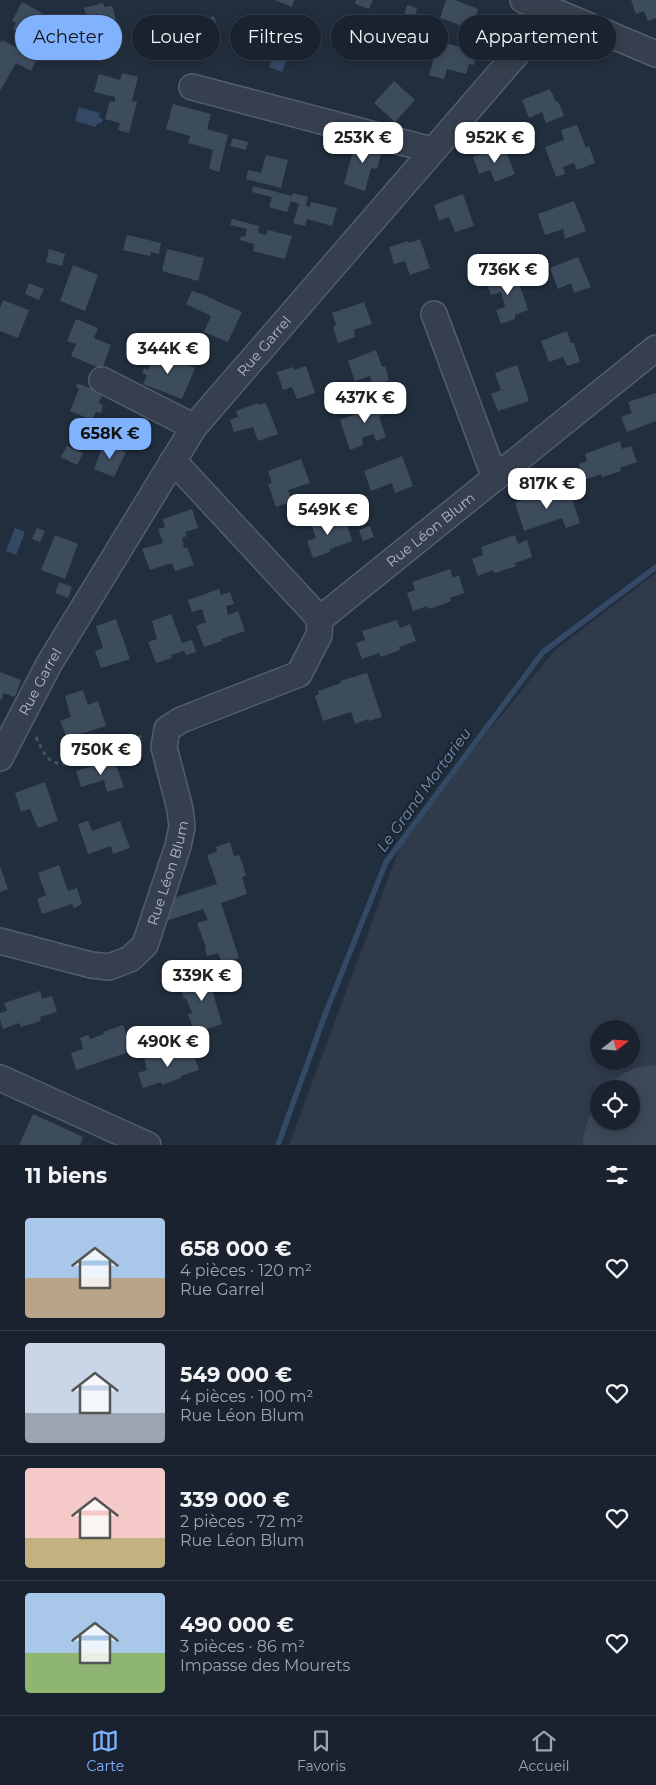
<!DOCTYPE html>
<html lang="fr">
<head>
<meta charset="utf-8">
<style>
  :root { --surface:#19222e; --page:#222a36; --text:#f1f3f6; --muted:#9fa4aa; --line:#373f4a; --accent:#80b2fe }
  body { margin:0; font-family:Montserrat,sans-serif; background:var(--page); color:var(--text); height:100vh; display:flex; flex-direction:column; font-size:19px; white-space:nowrap }
  * { box-sizing:border-box; margin:0 }
  p { font-size:16px; color:var(--muted) }
  .icon { flex:none; width:28px; height:28px; fill:none; stroke:currentColor; stroke-width:2; stroke-linecap:round; stroke-linejoin:round }
  .map { position:relative; height:1145px; overflow:hidden }
  .side { display:flex; flex-direction:column; background:var(--surface); flex:1 }
  .side>* { flex:none }
  .banner { position:absolute; left:15px; top:15px; width:626px; height:45px; display:flex; gap:10px }
  .needle { width:32px; rotate:73deg }
  .fabs { position:absolute; left:590px; top:1020px; display:grid; gap:10px }
  .fabs a { display:grid; place-items:center; width:50px; height:50px; border-radius:50%; background:var(--surface); box-shadow:0 2px 8px #0003,0 0 0 1px var(--line); font-size:25px }
  .price { position:absolute; translate:-50% -42px; padding:0 11px; border-radius:10px; background:#fff; color:#222; font-size:16px; line-height:32px; filter:drop-shadow(0 1px 2px #0008) }
  .price::after { content:''; position:absolute; left:50%; top:30px; width:15px; height:11px; margin-left:-8px; background:inherit; clip-path:polygon(0 0,100% 0,50% 100%) }
  .price.selected { background:var(--accent); color:#111 }
  ul { padding:0; list-style:none }
  li { display:flex; align-items:center; gap:15px; height:125px; padding:0 25px }
  li+li { border-top:1px solid var(--line) }
  li span { display:grid; place-items:center; flex:none; width:140px; height:100px; border-radius:5px; color:#555 }
  li>.icon { margin-inline-start:auto }
  span .icon { width:60px; height:60px; fill:#fffc; stroke-width:1 }
  li b { font-size:21px }
  h2 { display:flex; justify-content:space-between; align-items:center; height:60px; padding:0 25px; font-size:21px }
  .tag { padding:0 18px; border-radius:22px; background:var(--surface); box-shadow:0 2px 8px #0003,0 0 0 1px var(--line); font-size:18px; line-height:45px }
  .tag.selected { background:var(--accent); color:#111 }
  .dock { display:flex; justify-content:space-around; align-items:center; height:70px; border-top:1px solid var(--line); background:var(--surface); font-size:14px; color:var(--muted) }
  .dock a { display:grid; justify-items:center; gap:2px }
  .dock .selected { color:var(--accent) }
  .map>svg:first-child { display:block }
  .airport { fill:#2f3a4a; fill-rule:evenodd }
  .water { fill:#344965 }
  .lines { fill:none; stroke-linecap:round; stroke-linejoin:round }
  .stream { stroke:#344965; stroke-width:5.5 }
  .runway { stroke:#3c4858; stroke-width:130 }
  .building { fill:#3d4c5d }
  .minor-casing { stroke:#535d6b; stroke-width:28 }
  .path { stroke:#41585b; stroke-width:3; stroke-dasharray:4 4; stroke-linecap:butt }
  .minor { stroke:#353f4d; stroke-width:25 }
  .labels { text-anchor:middle; stroke-width:4.5; stroke-linejoin:round; paint-order:stroke }
  .street-label { font-size:14px; fill:#b1bac9; stroke:#1a2432 }
  .water-label { font-size:15px; font-style:italic; fill:#7691b2; stroke:#1a2432 }
</style>
</head>
<body>
<div class="map">
<svg width="656" height="1145" viewBox="0 0 656 1145">
  <rect width="100%" height="100%" fill="#212e3d"/>
  <path class="airport" d="M 656,573 L 656,1145 L 289,1145 L 405,833 L 554,651 ZM 599,1029 L 631,1029 L 631,1061 L 599,1061 ZM 599,1089 L 631,1089 L 631,1121 L 599,1121 Z"/>
  <path class="water" d="M 279,41 L 293,46 L 282,72 L 269,67 Z
    M 79,107 L 100,113 L 99,116 L 103,120 L 101,123 L 97,124 L 96,127 L 75,121 Z
    M 15,528 L 25,532 L 16,555 L 6,551 Z"/>
  <g class="lines">
    <path class="stream" d="M 278,1145 L 326,1012 L 386,862 L 543,652 L 656,567"/>
    <path class="runway" d="M 648,1145 L 656,1130"/>
  </g>
  <path class="building" d="M 275,0 L 294,0 L 292,7 Z
    M 356,0 L 373,0 L 369,9 L 355,4 Z
    M 446,0 L 455,0 L 478,9 L 471,29 L 440,18 Z
    M 631,0 L 656,0 L 656,18 L 648,21 L 644,11 L 636,14 Z
    M 22,2 L 42,13 L 30,38 L 13,29 L 16,23 L 12,21 Z
    M 103,3 L 104,7 L 112,6 L 117,23 L 91,32 L 84,8 Z
    M 407,5 L 417,8 L 413,23 L 403,20 Z
    M 214,16 L 221,38 L 193,47 L 188,29 L 195,26 L 194,21 Z
    M 158,18 L 160,22 L 168,20 L 173,37 L 146,46 L 139,23 Z
    M 2,40 L 37,59 L 31,71 L 16,63 L 0,91 L 0,43 Z
    M 338,40 L 347,43 L 345,49 L 336,46 Z
    M 439,41 L 477,52 L 474,65 L 469,64 L 466,74 L 447,69 L 444,79 L 429,75 Z
    M 122,73 L 138,77 L 132,101 L 137,102 L 129,133 L 118,130 L 120,123 L 105,119 L 110,101 L 115,102 L 115,97 L 94,92 L 99,74 L 120,80 Z
    M 394,81 L 415,100 L 395,122 L 374,103 Z
    M 550,89 L 556,102 L 558,101 L 564,116 L 546,123 L 542,112 L 529,118 L 522,100 Z
    M 173,104 L 211,114 L 207,129 L 228,135 L 219,172 L 209,169 L 213,150 L 188,143 L 190,136 L 166,129 Z
    M 577,125 L 586,148 L 589,146 L 595,163 L 577,170 L 574,163 L 563,167 L 565,174 L 556,177 L 545,147 L 564,140 L 561,130 Z
    M 233,138 L 248,142 L 246,150 L 230,146 Z
    M 356,140 L 383,147 L 377,169 L 371,168 L 365,191 L 344,184 Z
    M 504,146 L 515,174 L 495,182 L 490,170 L 479,174 L 473,157 Z
    M 266,155 L 288,160 L 281,188 L 246,179 L 248,170 L 261,173 Z
    M 253,186 L 292,196 L 293,193 L 308,197 L 306,206 L 310,207 L 311,202 L 337,208 L 332,226 L 307,219 L 305,226 L 293,223 L 299,204 L 291,201 L 287,212 L 269,207 L 272,197 L 252,192 Z
    M 463,194 L 474,226 L 455,232 L 449,217 L 439,221 L 434,205 Z
    M 574,201 L 586,231 L 565,239 L 563,229 L 545,235 L 538,214 Z
    M 232,219 L 259,226 L 258,233 L 266,235 L 268,230 L 292,236 L 285,259 L 253,251 L 254,244 L 240,240 L 241,236 L 245,237 L 247,229 L 230,225 Z
    M 127,235 L 161,243 L 159,254 L 151,252 L 150,256 L 123,250 Z
    M 420,239 L 430,268 L 410,275 L 405,261 L 394,264 L 389,247 L 408,241 L 409,243 Z
    M 49,249 L 65,254 L 62,266 L 46,262 Z
    M 167,249 L 204,258 L 198,281 L 162,271 Z
    M 578,257 L 591,287 L 574,293 L 571,283 L 558,289 L 550,268 Z
    M 73,265 L 98,275 L 85,311 L 60,301 Z
    M 515,271 L 528,310 L 515,315 L 515,319 L 501,324 L 496,310 L 505,307 L 501,292 L 491,295 L 486,282 Z
    M 29,283 L 44,289 L 39,300 L 25,294 Z
    M 192,291 L 208,296 L 208,297 L 242,312 L 228,342 L 204,332 L 211,316 L 186,304 Z
    M 3,300 L 29,310 L 18,338 L 0,331 L 0,308 Z
    M 364,302 L 372,324 L 354,330 L 355,337 L 338,343 L 333,327 L 336,325 L 332,313 Z
    M 76,319 L 98,328 L 94,338 L 111,345 L 102,369 L 71,356 L 76,344 L 67,341 Z
    M 567,331 L 571,343 L 574,343 L 580,362 L 567,366 L 563,357 L 549,362 L 541,341 Z
    M 145,350 L 159,356 L 160,354 L 195,368 L 182,399 L 143,384 L 147,375 L 142,373 L 144,368 L 148,370 L 152,361 L 143,357 Z
    M 376,350 L 382,367 L 385,366 L 389,380 L 373,386 L 370,376 L 355,381 L 348,361 Z
    M 517,365 L 529,401 L 498,411 L 491,394 L 501,390 L 495,373 Z
    M 306,366 L 315,393 L 297,399 L 292,387 L 283,390 L 277,372 L 293,367 L 294,370 Z
    M 77,383 L 103,393 L 99,403 L 103,405 L 101,413 L 96,412 L 92,420 L 70,411 L 79,389 L 76,387 Z
    M 656,393 L 656,421 L 627,432 L 621,417 L 632,413 L 628,402 Z
    M 379,396 L 385,414 L 379,417 L 386,437 L 376,441 L 373,434 L 362,438 L 363,445 L 350,450 L 340,420 L 362,412 L 360,403 Z
    M 258,403 L 258,405 L 266,403 L 278,434 L 258,441 L 253,427 L 234,432 L 230,420 L 238,417 L 236,411 Z
    M 620,441 L 622,449 L 631,446 L 637,462 L 620,468 L 621,471 L 602,477 L 601,474 L 584,480 L 579,464 L 587,461 L 585,454 Z
    M 104,443 L 126,452 L 114,477 L 94,469 Z
    M 67,446 L 83,453 L 77,465 L 61,457 Z
    M 402,456 L 413,486 L 395,493 L 392,483 L 371,491 L 364,471 Z
    M 301,459 L 310,483 L 288,490 L 292,501 L 276,507 L 268,484 L 272,483 L 268,471 Z
    M 558,488 L 561,498 L 571,495 L 580,523 L 566,528 L 562,518 L 524,531 L 515,503 L 534,496 L 535,499 Z
    M 192,509 L 198,528 L 185,532 L 187,536 L 182,538 L 184,548 L 187,547 L 194,565 L 175,571 L 172,563 L 150,570 L 142,549 L 163,543 L 158,529 L 165,527 L 163,519 Z
    M 332,514 L 335,523 L 345,519 L 352,541 L 330,549 L 330,552 L 313,558 L 307,541 L 316,538 L 311,523 Z
    M 370,526 L 374,537 L 363,541 L 359,530 Z
    M 37,528 L 45,531 L 40,542 L 32,539 Z
    M 55,535 L 78,544 L 65,579 L 41,570 Z
    M 515,535 L 518,544 L 527,540 L 532,557 L 515,563 L 516,566 L 495,573 L 493,570 L 478,576 L 472,559 L 483,555 L 481,547 Z
    M 450,569 L 453,578 L 459,575 L 464,593 L 450,598 L 451,601 L 441,605 L 428,609 L 427,606 L 413,611 L 407,593 L 415,590 L 412,582 Z
    M 59,582 L 72,587 L 68,598 L 55,593 Z
    M 219,589 L 221,595 L 230,592 L 234,604 L 226,606 L 228,615 L 238,611 L 245,631 L 221,639 L 222,641 L 204,647 L 196,626 L 206,622 L 202,609 L 192,612 L 188,600 Z
    M 171,614 L 182,643 L 192,640 L 196,652 L 186,655 L 184,651 L 171,655 L 172,658 L 156,663 L 148,642 L 157,639 L 152,621 Z
    M 116,619 L 130,659 L 101,668 L 95,651 L 103,648 L 96,626 Z
    M 397,620 L 400,628 L 410,624 L 416,641 L 399,647 L 400,650 L 381,657 L 379,653 L 362,659 L 356,643 L 365,640 L 362,631 Z
    M 0,672 L 21,680 L 15,697 L 3,693 L 2,700 L 0,699 Z
    M 367,673 L 382,717 L 369,721 L 368,719 L 355,724 L 351,712 L 323,721 L 315,696 L 319,694 L 318,691 L 341,683 L 340,681 Z
    M 83,690 L 88,705 L 98,701 L 106,726 L 67,738 L 60,721 L 71,717 L 65,696 Z
    M 114,760 L 124,787 L 107,792 L 104,780 L 81,787 L 76,771 Z
    M 45,782 L 58,821 L 38,828 L 30,809 L 21,812 L 15,793 Z
    M 88,821 L 92,831 L 120,821 L 130,848 L 113,854 L 111,846 L 88,854 L 78,824 Z
    M 230,842 L 234,856 L 239,855 L 243,865 L 246,876 L 242,877 L 247,894 L 221,903 L 239,958 L 222,963 L 218,953 L 207,956 L 205,947 L 206,947 L 197,923 L 208,920 L 203,909 L 166,921 L 173,898 L 217,884 L 207,855 L 217,852 L 216,847 Z
    M 59,865 L 68,891 L 77,888 L 82,904 L 74,908 L 72,904 L 42,914 L 37,899 L 46,895 L 38,873 Z
    M 0,866 L 8,889 L 0,892 Z
    M 206,969 L 222,1024 L 195,1033 L 188,1014 L 192,1013 L 186,998 L 184,999 L 181,990 L 192,986 L 189,974 Z
    M 40,991 L 42,999 L 52,996 L 57,1012 L 40,1017 L 41,1021 L 21,1027 L 19,1023 L 3,1029 L 0,1020 L 0,1013 L 7,1011 L 4,1003 Z
    M 123,1025 L 132,1051 L 76,1070 L 71,1053 L 83,1049 L 80,1038 L 88,1035 L 90,1039 L 104,1034 L 103,1032 Z
    M 183,1047 L 186,1057 L 194,1055 L 199,1070 L 181,1076 L 181,1078 L 162,1085 L 161,1082 L 143,1088 L 138,1073 L 147,1070 L 144,1059 L 171,1052 Z
    M 33,1114 L 83,1137 L 80,1145 L 19,1145 Z"/>
  <g class="lines">
    <defs>
      <g id="minor">
        <path d="M 523,0 L 561,14 L 656,54"/>
        <path d="M 192,87 L 432,150"/>
        <path d="M 434,314 L 495,478"/>
        <path d="M 102,380 L 194,427"/>
        <path id="s1" d="M 172,462 L 180,468 L 320,619 L 656,348"/>
        <path id="s2" d="M 0,758 L 49,664 L 194,427 L 539,28 L 541,0"/>
        <path id="s3" d="M 0,941 L 91,965 L 109,967 L 130,959 L 145,945 L 178,846 L 182,827 L 180,809 L 164,747 L 167,729 L 181,720 L 299,674 L 319,635 L 320,619"/>
        <path d="M 0,1078 L 148,1145"/>
      </g>
    </defs>
    <use href="#minor" class="minor-casing"/>
    <path class="path" d="M 36,737 C 44,753 47,765 68,764 L 145,735"/>
    <use href="#minor" class="minor"/>
  </g>
  <g class="labels">
    <g class="street-label">
      <text dy="5" stroke="none"><textPath href="#s2" startOffset="491">Rue Garrel</textPath></text>
      <text dy="5" stroke="none"><textPath href="#s1" startOffset="358">Rue Léon Blum</textPath></text>
      <text dy="5" stroke="none"><textPath href="#s2" startOffset="86">Rue Garrel</textPath></text>
      <text dy="5" stroke="none"><textPath href="#s3" startOffset="231">Rue Léon Blum</textPath></text>
    </g>
    <g class="water-label">
      <text transform="translate(424 790) rotate(-54)" y="5">Le Grand Mortarieu</text>
    </g>
  </g>
</svg>
<div class="fabs">
<a><svg class="needle" viewBox="-14 -14 28 28"><path d="M0-13l5 13h-10z" fill="#e53935"/><path d="M0 13l5-13h-10z" fill="#9fa4aa"/></svg></a>
<a><svg class="icon" aria-label="locate" viewBox="0 0 24 24"><circle cx="12" cy="12" r="6"/><path d="M12 2v4M12 18v4M2 12h4M18 12h4"/></svg></a>
</div>
<b class="price" style="left:363px;top:164px">253K €</b>
<b class="price" style="left:495px;top:164px">952K €</b>
<b class="price" style="left:508px;top:296px">736K €</b>
<b class="price" style="left:168px;top:375px">344K €</b>
<b class="price" style="left:365px;top:424px">437K €</b>
<b class="price selected" style="left:110px;top:460px">658K €</b>
<b class="price" style="left:547px;top:510px">817K €</b>
<b class="price" style="left:328px;top:536px">549K €</b>
<b class="price" style="left:101px;top:776px">750K €</b>
<b class="price" style="left:202px;top:1002px">339K €</b>
<b class="price" style="left:168px;top:1068px">490K €</b>
<div class="banner">
<a class="tag selected">Acheter</a>
<a class="tag">Louer</a>
<a class="tag">Filtres</a>
<a class="tag">Nouveau</a>
<a class="tag">Appartement</a>
</div>
</div>
<section class="side">
<h2>11 biens<svg class="icon" aria-label="filters" viewBox="0 0 24 24"><path d="M4 7h16M4 17h16"/><circle cx="9" cy="7" r="2"/><circle cx="15" cy="17" r="2"/></svg></h2>
<ul>
<li><span style="background:linear-gradient(#a9c7e8 60%,#b9a48a 0)"><svg class="icon" aria-label="home" viewBox="0 0 24 24"><path d="M3 11l9-7 9 7M6 9v11h12V9"/></svg></span><div><b>658 000 €</b><p>4 pièces · 120 m²</p><p>Rue Garrel</p></div><svg class="icon" aria-label="heart" viewBox="0 0 24 24"><path d="M12 20l-8-8c-3-5 5-10 8-4 3-6 11-1 8 4z"/></svg></li>
<li><span style="background:linear-gradient(#c9d6e8 70%,#9aa5b1 0)"><svg class="icon" aria-label="home" viewBox="0 0 24 24"><path d="M3 11l9-7 9 7M6 9v11h12V9"/></svg></span><div><b>549 000 €</b><p>4 pièces · 100 m²</p><p>Rue Léon Blum</p></div><svg class="icon" aria-label="heart" viewBox="0 0 24 24"><path d="M12 20l-8-8c-3-5 5-10 8-4 3-6 11-1 8 4z"/></svg></li>
<li><span style="background:linear-gradient(#f6c9c9 70%,#c2b280 0)"><svg class="icon" aria-label="home" viewBox="0 0 24 24"><path d="M3 11l9-7 9 7M6 9v11h12V9"/></svg></span><div><b>339 000 €</b><p>2 pièces · 72 m²</p><p>Rue Léon Blum</p></div><svg class="icon" aria-label="heart" viewBox="0 0 24 24"><path d="M12 20l-8-8c-3-5 5-10 8-4 3-6 11-1 8 4z"/></svg></li>
<li><span style="background:linear-gradient(#a9c7e8 60%,#8fb573 0)"><svg class="icon" aria-label="home" viewBox="0 0 24 24"><path d="M3 11l9-7 9 7M6 9v11h12V9"/></svg></span><div><b>490 000 €</b><p>3 pièces · 86 m²</p><p>Impasse des Mourets</p></div><svg class="icon" aria-label="heart" viewBox="0 0 24 24"><path d="M12 20l-8-8c-3-5 5-10 8-4 3-6 11-1 8 4z"/></svg></li>
</ul>
</section>
<nav class="dock">
<a class="selected"><svg class="icon" aria-label="map" viewBox="0 0 24 24"><path d="M3 6l6-2 6 2 6-2v14l-6 2-6-2-6 2zM9 4v14M15 6v14"/></svg>Carte</a>
<a><svg class="icon" aria-label="saved" viewBox="0 0 24 24"><path d="M7 4h10v16l-5-4-5 4z"/></svg>Favoris</a>
<a><svg class="icon" aria-label="home" viewBox="0 0 24 24"><path d="M3 11l9-7 9 7M6 9v11h12V9"/></svg>Accueil</a>
</nav>
</body>
</html>
